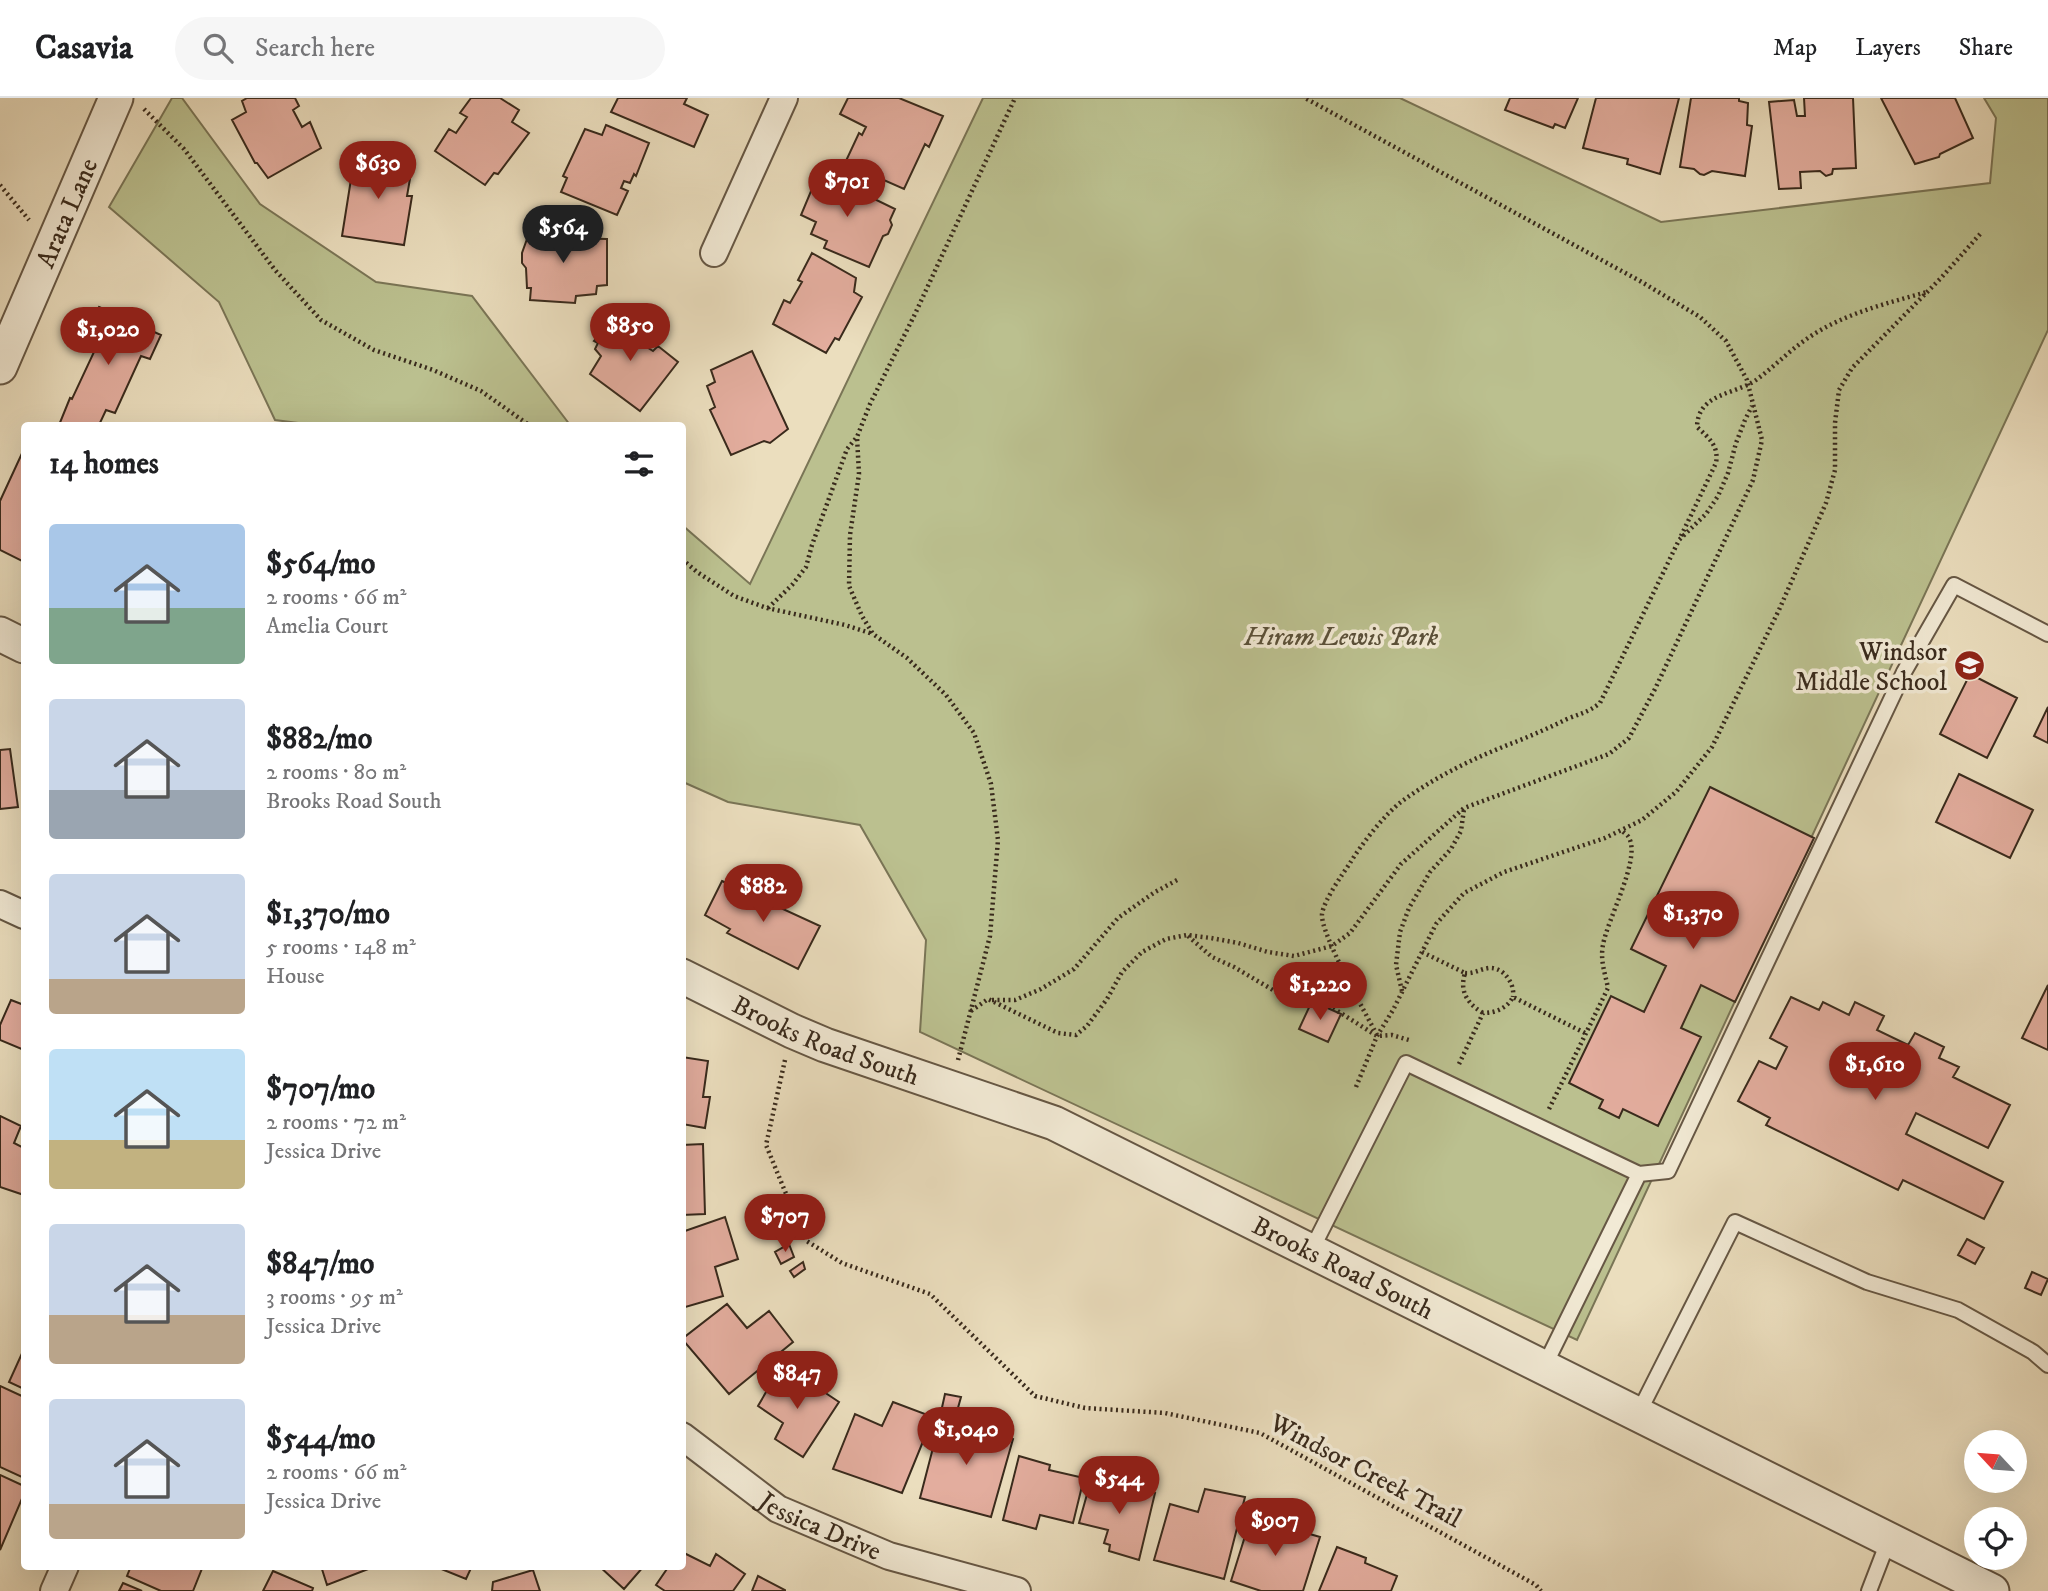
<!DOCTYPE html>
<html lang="en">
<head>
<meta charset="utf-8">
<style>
  :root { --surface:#fff; --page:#f6f6f6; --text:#202124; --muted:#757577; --line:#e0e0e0; --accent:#8f2418 }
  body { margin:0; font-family:"IM FELL DW Pica",serif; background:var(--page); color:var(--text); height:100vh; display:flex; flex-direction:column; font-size:26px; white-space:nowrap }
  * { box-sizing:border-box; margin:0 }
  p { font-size:23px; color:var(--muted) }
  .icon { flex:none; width:38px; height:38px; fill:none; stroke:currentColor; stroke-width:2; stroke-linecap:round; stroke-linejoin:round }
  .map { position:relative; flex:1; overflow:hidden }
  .sheet { position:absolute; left:21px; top:324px; width:665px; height:1148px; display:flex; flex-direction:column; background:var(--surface); border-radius:7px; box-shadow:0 7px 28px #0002 }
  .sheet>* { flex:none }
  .needle { width:46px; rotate:296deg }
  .tools { position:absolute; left:1964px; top:1332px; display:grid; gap:14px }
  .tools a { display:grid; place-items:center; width:63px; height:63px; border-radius:50%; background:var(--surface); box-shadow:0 7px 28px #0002; font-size:35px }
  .price { position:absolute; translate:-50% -60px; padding:0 16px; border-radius:24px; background:var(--accent); color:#fff; font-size:23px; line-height:46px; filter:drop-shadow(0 2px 4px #0008) }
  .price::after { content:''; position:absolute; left:50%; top:42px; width:21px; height:16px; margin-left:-10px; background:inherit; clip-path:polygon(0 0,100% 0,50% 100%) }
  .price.on { background:#222; color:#fff }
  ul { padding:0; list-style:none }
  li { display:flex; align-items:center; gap:21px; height:175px; padding:0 28px }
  li span { display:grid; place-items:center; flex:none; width:196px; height:140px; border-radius:7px; color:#555 }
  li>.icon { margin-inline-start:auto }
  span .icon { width:84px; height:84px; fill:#fffc; stroke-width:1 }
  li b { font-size:30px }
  h2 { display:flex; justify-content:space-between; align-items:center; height:84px; padding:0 28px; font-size:30px }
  header { display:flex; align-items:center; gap:42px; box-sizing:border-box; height:98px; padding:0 35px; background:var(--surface); border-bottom:2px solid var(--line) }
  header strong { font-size:33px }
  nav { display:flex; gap:38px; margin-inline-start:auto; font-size:24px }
  .search { width:490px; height:63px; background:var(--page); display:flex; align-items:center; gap:18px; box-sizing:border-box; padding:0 24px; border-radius:38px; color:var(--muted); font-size:26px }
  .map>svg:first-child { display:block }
  .green { fill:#bbc08f; stroke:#7a7556; stroke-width:2 }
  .building { fill:#e3ad9e; stroke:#392a1c; stroke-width:2 }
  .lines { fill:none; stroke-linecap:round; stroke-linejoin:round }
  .service-casing { stroke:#665744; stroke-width:18 }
  .minor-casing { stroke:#665744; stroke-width:30 }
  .tertiary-casing { stroke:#665744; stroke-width:37 }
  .path { stroke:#392a1c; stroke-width:4.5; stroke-dasharray:2 3.5; stroke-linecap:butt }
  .service { stroke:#f2ead5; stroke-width:14 }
  .minor { stroke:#f2ead5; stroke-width:26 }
  .tertiary { stroke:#f2ead5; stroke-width:33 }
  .labels { text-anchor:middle; stroke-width:7; stroke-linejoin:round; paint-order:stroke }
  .street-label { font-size:26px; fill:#392a1c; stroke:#f2ead5 }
  .park-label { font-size:26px; font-style:italic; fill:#5a5039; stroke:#f2ead5 }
  .poi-label { font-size:26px; fill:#392a1c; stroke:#f2ead5; text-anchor:end }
</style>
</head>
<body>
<header>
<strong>Casavia</strong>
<div class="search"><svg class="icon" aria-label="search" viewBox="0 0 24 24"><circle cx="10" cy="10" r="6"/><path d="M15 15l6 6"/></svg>Search here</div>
<nav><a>Map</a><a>Layers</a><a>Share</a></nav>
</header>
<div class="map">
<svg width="2048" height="1493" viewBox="0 0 2048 1493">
  <rect width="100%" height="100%" fill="#ebdebe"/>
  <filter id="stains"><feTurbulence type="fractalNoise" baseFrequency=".00286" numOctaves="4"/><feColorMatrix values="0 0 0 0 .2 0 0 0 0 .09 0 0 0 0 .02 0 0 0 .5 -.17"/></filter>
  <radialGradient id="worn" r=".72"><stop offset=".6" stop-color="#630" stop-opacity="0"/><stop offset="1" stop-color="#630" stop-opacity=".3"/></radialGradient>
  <path class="green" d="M 172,0 L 182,0 L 260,106 L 376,184 L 472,198 L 570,327 L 314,327 L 275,322 L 219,204 L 109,109 Z
    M 983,0 L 1400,0 L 1661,124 L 1990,85 L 1996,20 L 1984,0 L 2048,0 L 2048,232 L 1577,1242 L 920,934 L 926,842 L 860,727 L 728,704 L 683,684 L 682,427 L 750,486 Z"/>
  <path class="building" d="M 247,0 L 295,0 L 299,8 L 293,12 L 302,29 L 310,24 L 321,50 L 268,80 L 257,65 L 255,65 L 232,22 L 246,14 L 242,3 Z
    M 471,0 L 500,0 L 519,12 L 512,24 L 529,35 L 498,76 L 494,75 L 485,87 L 435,53 L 449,31 L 456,35 L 467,19 L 460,15 Z
    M 618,0 L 687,0 L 684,6 L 708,17 L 694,49 L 611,14 Z
    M 848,0 L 899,0 L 943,18 L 929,49 L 925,46 L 904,91 L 845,65 L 859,35 L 862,37 L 866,29 L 840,16 Z
    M 1510,0 L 1578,0 L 1565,30 L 1555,26 L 1553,30 L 1505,12 Z
    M 1596,0 L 1679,0 L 1660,76 L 1627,66 L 1628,61 L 1583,50 Z
    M 1691,0 L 1739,0 L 1739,3 L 1748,5 L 1747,27 L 1752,28 L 1745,78 L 1712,73 L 1704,77 L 1700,76 L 1694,71 L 1680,69 Z
    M 1804,0 L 1853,0 L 1856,70 L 1833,71 L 1832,76 L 1826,78 L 1820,73 L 1800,74 L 1801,90 L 1779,91 L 1769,4 L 1794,2 L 1797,18 L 1805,18 Z
    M 1881,0 L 1955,0 L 1973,40 L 1940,56 L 1939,59 L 1915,66 Z
    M 606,27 L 649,45 L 636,78 L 634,76 L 630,85 L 624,83 L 621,90 L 628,93 L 617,117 L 561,94 L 567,80 L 563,78 L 585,31 L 602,37 Z
    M 355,56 L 391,63 L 391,58 L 402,60 L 401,74 L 411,75 L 407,98 L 412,98 L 404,147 L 342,138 Z
    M 819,74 L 895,111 L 890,122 L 892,127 L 888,136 L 883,138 L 869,169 L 824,150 L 827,143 L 811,136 L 816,124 L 801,117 Z
    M 532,125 L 558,126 L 563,140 L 607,141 L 607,187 L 597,188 L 596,196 L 576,198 L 575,205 L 530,202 L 531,190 L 527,190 L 526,170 L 522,165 L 522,155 L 527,141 L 530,140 Z
    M 812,155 L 856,180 L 854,194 L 862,199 L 839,242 L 835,240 L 826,255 L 773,226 L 784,202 L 790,205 L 802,184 L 798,182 Z
    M 99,209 L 161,237 L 150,261 L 141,258 L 115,315 L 106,312 L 99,327 L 59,327 L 70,300 L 72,301 L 94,254 L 82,248 Z
    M 618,214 L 646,239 L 642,246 L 653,253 L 658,248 L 678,264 L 640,313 L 590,276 L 601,258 L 595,251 L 598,245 L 594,243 Z
    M 752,253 L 788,331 L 770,345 L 764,343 L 731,357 L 710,312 L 715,309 L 707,288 L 715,284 L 711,272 Z
    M 24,351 L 24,464 L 0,452 L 0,403 Z
    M 1970,576 L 2017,600 L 1987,660 L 1940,636 Z
    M 2048,609 L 2048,645 L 2034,638 Z
    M 10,651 L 18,709 L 0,711 L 0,652 Z
    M 1959,676 L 2033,712 L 2010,760 L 1936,724 Z
    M 1710,689 L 1814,740 L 1735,904 L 1701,887 L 1681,930 L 1701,939 L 1658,1028 L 1623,1011 L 1619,1020 L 1599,1010 L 1603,1002 L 1569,985 L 1611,898 L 1644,914 L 1666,868 L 1631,851 Z
    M 722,783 L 820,828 L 798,871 L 727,835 L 730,831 L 705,817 Z
    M 2048,887 L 2048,952 L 2022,940 Z
    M 1791,899 L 1819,912 L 1823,904 L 1849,917 L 1855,904 L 1884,918 L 1877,932 L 1908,947 L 1915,935 L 1944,949 L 1939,960 L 1959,969 L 1953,979 L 2010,1007 L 1988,1050 L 1916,1015 L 1906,1036 L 2003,1084 L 1984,1121 L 1903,1082 L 1898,1092 L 1766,1027 L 1770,1020 L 1738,1003 L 1759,963 L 1776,971 L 1787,949 L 1770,940 Z
    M 11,902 L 24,907 L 24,952 L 0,942 L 0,927 Z
    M 1312,903 L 1341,916 L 1328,944 L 1299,931 Z
    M 682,959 L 708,963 L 703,999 L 710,999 L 705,1030 L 682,1026 Z
    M 0,1018 L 21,1028 L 14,1045 L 24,1050 L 24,1097 L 0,1089 Z
    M 703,1046 L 705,1116 L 682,1117 L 682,1047 Z
    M 725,1119 L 738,1161 L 715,1169 L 723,1198 L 682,1210 L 682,1134 Z
    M 1967,1141 L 1984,1150 L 1975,1166 L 1958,1157 Z
    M 789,1146 L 794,1159 L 781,1166 L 775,1154 Z
    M 803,1164 L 805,1171 L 794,1179 L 790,1173 Z
    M 2032,1174 L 2048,1181 L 2041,1197 L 2025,1190 Z
    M 727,1206 L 747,1230 L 769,1213 L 793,1244 L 729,1296 L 682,1241 Z
    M 24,1251 L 24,1291 L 9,1284 Z
    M 780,1270 L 813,1290 L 815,1288 L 839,1304 L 803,1359 L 775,1341 L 783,1325 L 758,1308 Z
    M 0,1288 L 24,1299 L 24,1380 L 0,1369 Z
    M 945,1296 L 961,1299 L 956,1317 L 941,1314 Z
    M 893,1304 L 933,1319 L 902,1395 L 833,1371 L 855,1316 L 882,1328 Z
    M 941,1319 L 982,1332 L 993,1331 L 1013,1341 L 991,1419 L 920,1400 Z
    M 1019,1358 L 1050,1367 L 1049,1372 L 1084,1380 L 1073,1425 L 1040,1417 L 1036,1431 L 1003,1422 Z
    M 0,1377 L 24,1388 L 24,1396 L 0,1452 Z
    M 1091,1382 L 1125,1392 L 1126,1388 L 1155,1395 L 1139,1462 L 1109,1453 L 1110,1447 L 1104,1445 L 1108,1432 L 1079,1425 Z
    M 1205,1391 L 1245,1399 L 1224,1481 L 1154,1462 L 1170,1406 L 1198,1414 Z
    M 1251,1419 L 1320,1439 L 1303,1493 L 1261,1493 L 1231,1483 Z
    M 1337,1449 L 1366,1460 L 1365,1465 L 1397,1478 L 1391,1493 L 1319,1493 Z
    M 682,1454 L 710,1468 L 716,1456 L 745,1476 L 733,1493 L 665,1493 L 656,1487 L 669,1468 L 682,1468 Z
    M 131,1468 L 203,1468 L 193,1493 L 161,1493 L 127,1478 Z
    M 321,1468 L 376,1468 L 327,1487 Z
    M 434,1468 L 472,1468 L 466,1481 Z
    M 599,1468 L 644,1468 L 624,1491 Z
    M 533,1472 L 540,1493 L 492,1493 L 493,1484 Z
    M 273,1473 L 313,1490 L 312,1493 L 263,1493 Z
    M 758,1478 L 785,1492 L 785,1493 L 752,1493 Z
    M 123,1485 L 142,1493 L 119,1493 Z"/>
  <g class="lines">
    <defs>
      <path id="service" d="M 1639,1076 L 1668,1073 L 1904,574 L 1954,487 L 2048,536
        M 1311,1153 L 1406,965 L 1639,1076 L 1544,1269
        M 1638,1316 L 1735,1124 L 1867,1184 L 1958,1212 L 2033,1254 L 2048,1267
        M 1869,1493 L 1889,1441"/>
      <g id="minor">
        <path d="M 714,155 L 784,0"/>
        <path d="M 0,806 L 24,817"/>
        <path id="s1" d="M 682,1338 L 778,1411 L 889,1458 L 1017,1493"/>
        <path d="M 54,1493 L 65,1468"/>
      </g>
      <g id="tertiary">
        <path id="s2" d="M 0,269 L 116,0"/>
        <path d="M 0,536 L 24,548"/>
        <path id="s3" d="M 682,878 L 792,933 L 825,947 L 1054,1025 L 1992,1493"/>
      </g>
    </defs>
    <use href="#service" class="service-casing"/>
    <use href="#minor" class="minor-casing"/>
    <use href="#tertiary" class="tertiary-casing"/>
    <path class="path" d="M 144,11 L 184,51 L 275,172 L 321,222 L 374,252 L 433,272 L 481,293 L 529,327
      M 0,87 L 29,122
      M 1681,438 L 1716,365 C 1719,348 1709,340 1697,329 C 1698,295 1734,297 1756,282 C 1775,268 1791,251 1811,238 C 1846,215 1888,205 1927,194
      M 682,461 L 697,474 L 734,498 L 767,510 L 845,527 L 873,536
      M 768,510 L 792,487 L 806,469 L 812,447 L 847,351 L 857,339
      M 1188,838 L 1212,859 L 1234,869 L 1295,905 L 1303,908 L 1317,900 L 1377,938 L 1392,937 L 1409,942
      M 1422,854 L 1465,875 C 1459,894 1468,906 1483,915
      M 1465,875 C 1474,876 1480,871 1489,870 C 1504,869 1515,886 1513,899
      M 1402,893 L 1396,867 L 1400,834 L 1409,810 L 1430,774 L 1451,751 L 1461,733 L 1464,711
      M 992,902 L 1015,902 L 1041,891 L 1074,871 L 1118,820 L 1155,794 L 1179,781
      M 971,913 L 988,901 L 1058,935 L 1076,937 L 1087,928 L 1107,901 L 1122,874 L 1142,854 L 1166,841 L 1187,837 L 1211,840 L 1238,845 L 1268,854 L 1294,858 L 1332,848 L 1350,835 L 1401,766 L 1464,710 L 1609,656 L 1629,640 L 1655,591 L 1753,382 L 1762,342 L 1747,282 L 1726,243 L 1700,219 L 1640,183 L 1305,0
      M 1377,937 C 1366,916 1320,835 1322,816 C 1324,802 1342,777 1350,765 C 1361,747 1384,717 1401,704 C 1436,678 1478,658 1518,643 C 1535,636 1551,629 1567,621 C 1579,616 1589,614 1600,605 L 1679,442 L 1706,416 L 1718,398 L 1728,375 L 1736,345 L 1745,322 L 1752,308
      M 785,962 L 766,1047 L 805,1142 L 842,1165 L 930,1196 L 1035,1298 L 1085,1310 L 1165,1315 L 1260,1335 L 1536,1487 L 1541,1493
      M 958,962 L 990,838 L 998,742 L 991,686 L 974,635 L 946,597 L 907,560 L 873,536 L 862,518 L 849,488 L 850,437 L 859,376 L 857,339 L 870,306 L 915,216 L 1015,0
      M 1459,966 L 1483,915 C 1496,915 1507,910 1513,899 L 1587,936
      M 1356,989 L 1377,938 L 1393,912 L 1436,826 L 1464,795 L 1504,774 L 1605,740 L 1642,722 L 1676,694 L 1712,649 L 1779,512 L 1826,405 L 1835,372 L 1835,325 L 1839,292 L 1852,270 L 1941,180 L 1981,135
      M 1549,1011 L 1608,890 C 1605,875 1600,862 1603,847 C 1607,822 1641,761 1629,740 C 1628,737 1624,735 1621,732"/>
    <use href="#service" class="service"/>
    <use href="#minor" class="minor"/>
    <use href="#tertiary" class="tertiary"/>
  </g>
  <defs>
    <symbol id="school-disc" viewBox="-11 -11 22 22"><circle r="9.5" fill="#8f2418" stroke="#f2ead5"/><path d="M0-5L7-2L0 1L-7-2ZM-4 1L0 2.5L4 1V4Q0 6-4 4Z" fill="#fff"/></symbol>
  </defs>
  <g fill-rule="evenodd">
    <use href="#school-disc" x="1952" y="550" width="35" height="35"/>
  </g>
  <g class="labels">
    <g class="street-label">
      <text dy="9" stroke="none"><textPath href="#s2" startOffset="168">Arata Lane</textPath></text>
      <text dy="9" stroke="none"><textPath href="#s3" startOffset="158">Brooks Road South</textPath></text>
      <text dy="9" stroke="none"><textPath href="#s3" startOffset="724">Brooks Road South</textPath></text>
      <text transform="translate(1366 1372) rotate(28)" y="9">Windsor Creek Trail</text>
      <text dy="9" stroke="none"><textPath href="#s1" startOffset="166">Jessica Drive</textPath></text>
    </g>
    <g class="park-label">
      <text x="1341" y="547">Hiram Lewis Park</text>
    </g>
    <g class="poi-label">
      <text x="1947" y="562">Windsor<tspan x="1947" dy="30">Middle School</tspan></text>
    </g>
  </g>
  <rect width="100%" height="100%" filter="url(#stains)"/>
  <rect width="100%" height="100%" fill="url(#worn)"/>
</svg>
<div class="tools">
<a><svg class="needle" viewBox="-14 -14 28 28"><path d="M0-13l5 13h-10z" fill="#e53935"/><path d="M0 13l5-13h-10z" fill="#757577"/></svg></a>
<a><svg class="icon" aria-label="locate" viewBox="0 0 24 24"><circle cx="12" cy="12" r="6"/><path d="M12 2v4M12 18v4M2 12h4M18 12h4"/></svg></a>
</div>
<b class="price" style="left:378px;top:103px">$630</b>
<b class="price" style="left:847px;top:121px">$701</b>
<b class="price on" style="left:563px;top:167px">$564</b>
<b class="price" style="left:630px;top:265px">$850</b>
<b class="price" style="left:108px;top:269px">$1,020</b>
<b class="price" style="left:763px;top:826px">$882</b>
<b class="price" style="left:1693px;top:853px">$1,370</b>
<b class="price" style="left:1320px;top:924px">$1,220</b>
<b class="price" style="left:1875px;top:1004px">$1,610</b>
<b class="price" style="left:785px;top:1156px">$707</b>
<b class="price" style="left:797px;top:1313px">$847</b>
<b class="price" style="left:966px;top:1369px">$1,040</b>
<b class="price" style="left:1119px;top:1418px">$544</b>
<b class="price" style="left:1275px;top:1460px">$907</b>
<section class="sheet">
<h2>14 homes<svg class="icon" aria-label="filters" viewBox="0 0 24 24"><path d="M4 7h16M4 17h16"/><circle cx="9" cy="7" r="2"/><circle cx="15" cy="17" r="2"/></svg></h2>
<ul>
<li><span style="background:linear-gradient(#a9c7e8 60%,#7fa58c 0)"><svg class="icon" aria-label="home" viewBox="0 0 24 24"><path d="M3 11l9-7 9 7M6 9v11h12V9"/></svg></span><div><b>$564/mo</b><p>2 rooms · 66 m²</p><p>Amelia Court</p></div></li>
<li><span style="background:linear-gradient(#c9d6e8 65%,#9aa5b1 0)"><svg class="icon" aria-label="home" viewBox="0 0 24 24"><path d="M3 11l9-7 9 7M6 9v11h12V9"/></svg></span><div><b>$882/mo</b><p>2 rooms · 80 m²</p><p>Brooks Road South</p></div></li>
<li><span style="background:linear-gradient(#c9d6e8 75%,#b9a48a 0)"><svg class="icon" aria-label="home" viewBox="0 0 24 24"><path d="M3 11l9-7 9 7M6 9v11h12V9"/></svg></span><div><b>$1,370/mo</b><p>5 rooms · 148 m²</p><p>House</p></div></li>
<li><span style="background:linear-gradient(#bfe0f5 65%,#c2b280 0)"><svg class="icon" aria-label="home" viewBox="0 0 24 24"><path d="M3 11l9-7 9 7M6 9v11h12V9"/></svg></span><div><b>$707/mo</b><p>2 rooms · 72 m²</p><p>Jessica Drive</p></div></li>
<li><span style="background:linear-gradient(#c9d6e8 65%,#b9a48a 0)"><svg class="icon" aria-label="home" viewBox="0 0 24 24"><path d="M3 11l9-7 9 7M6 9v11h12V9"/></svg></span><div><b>$847/mo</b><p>3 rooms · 95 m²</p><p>Jessica Drive</p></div></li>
<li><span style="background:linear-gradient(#c9d6e8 75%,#b9a48a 0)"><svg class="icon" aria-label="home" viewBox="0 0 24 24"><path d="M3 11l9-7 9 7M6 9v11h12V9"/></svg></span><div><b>$544/mo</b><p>2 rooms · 66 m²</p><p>Jessica Drive</p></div></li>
</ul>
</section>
</div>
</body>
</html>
